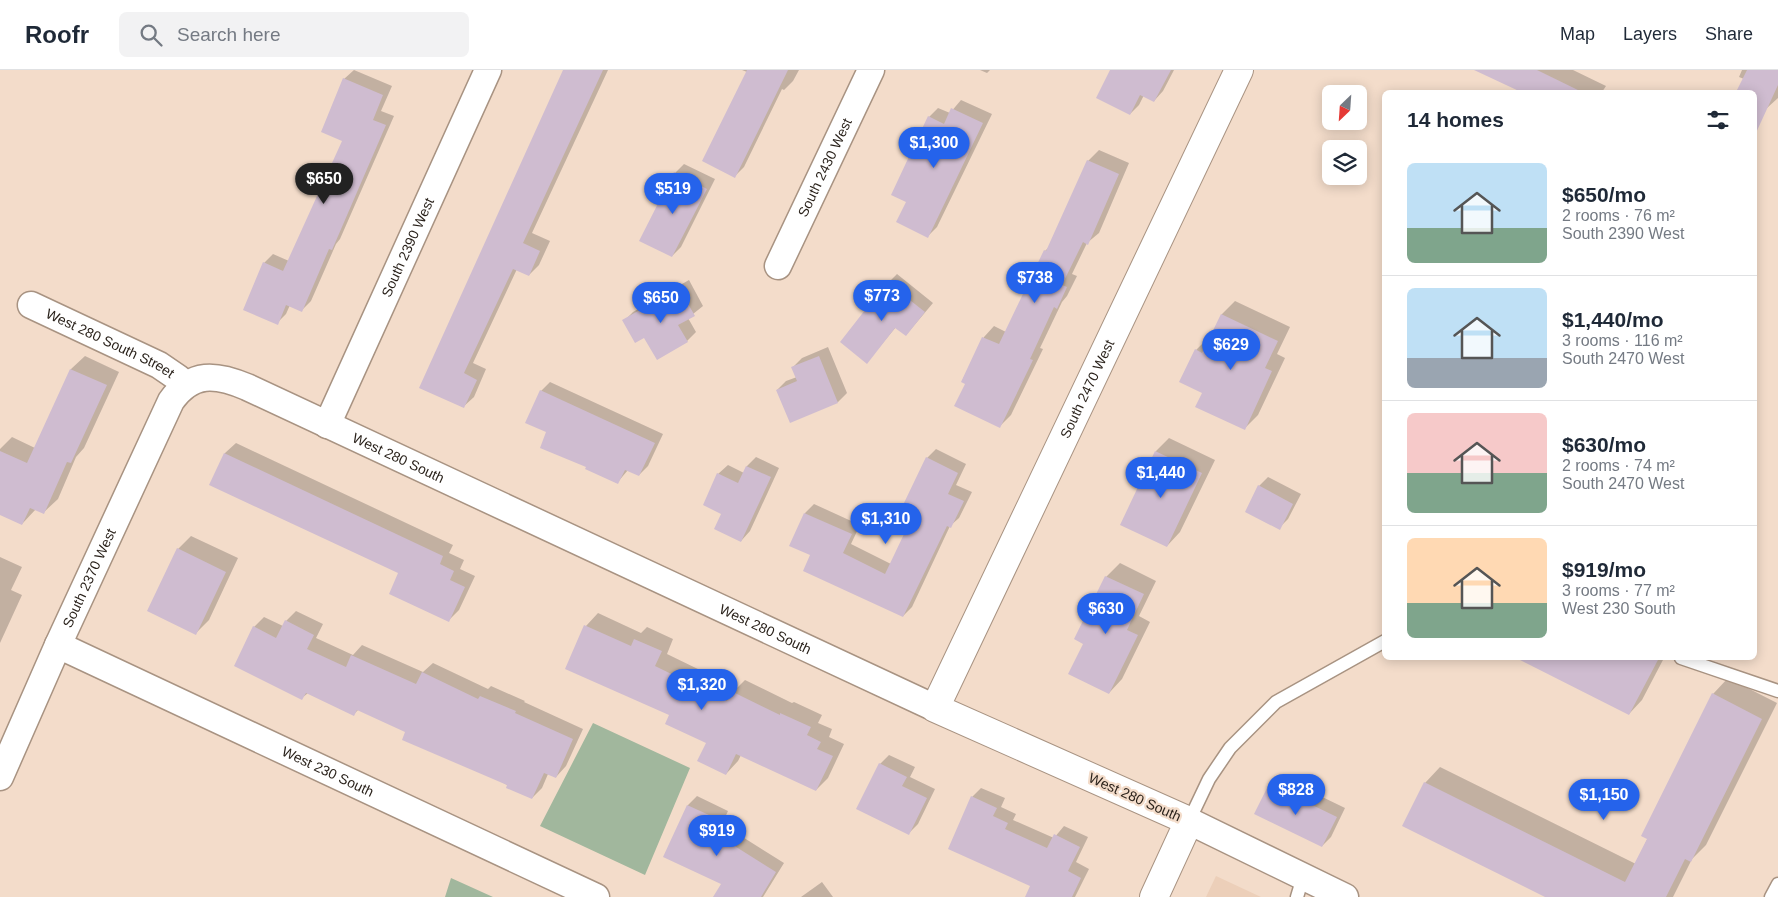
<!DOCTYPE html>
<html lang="en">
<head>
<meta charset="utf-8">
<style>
  :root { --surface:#fff; --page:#f2f2f3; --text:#1f2937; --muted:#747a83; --line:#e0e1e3; --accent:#2563eb }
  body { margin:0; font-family:Helvetica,sans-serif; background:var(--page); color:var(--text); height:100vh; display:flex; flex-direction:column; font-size:19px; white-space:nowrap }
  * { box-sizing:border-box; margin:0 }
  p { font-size:16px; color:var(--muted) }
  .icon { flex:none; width:28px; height:28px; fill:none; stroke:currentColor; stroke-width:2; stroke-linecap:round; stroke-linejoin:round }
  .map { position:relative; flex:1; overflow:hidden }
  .side { position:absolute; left:1382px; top:20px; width:375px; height:570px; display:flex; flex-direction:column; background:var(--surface); border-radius:8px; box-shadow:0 2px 12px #0003 }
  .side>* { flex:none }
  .needle { width:32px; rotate:205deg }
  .fabs { position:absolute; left:1322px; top:15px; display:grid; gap:10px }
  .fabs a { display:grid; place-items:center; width:45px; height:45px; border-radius:8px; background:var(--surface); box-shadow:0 2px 12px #0003; font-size:25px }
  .price { position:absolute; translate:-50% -42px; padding:0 11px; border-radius:18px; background:var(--accent); color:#fff; font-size:16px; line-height:32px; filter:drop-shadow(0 1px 2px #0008) }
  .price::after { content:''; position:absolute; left:50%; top:30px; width:15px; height:11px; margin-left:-8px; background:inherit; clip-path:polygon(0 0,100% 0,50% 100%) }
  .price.on { background:#222; color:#fff }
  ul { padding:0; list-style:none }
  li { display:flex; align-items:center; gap:15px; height:125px; padding:0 25px }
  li+li { border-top:1px solid var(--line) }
  li span { display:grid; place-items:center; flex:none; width:140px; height:100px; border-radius:8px; color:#555 }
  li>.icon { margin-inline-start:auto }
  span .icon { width:60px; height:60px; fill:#fffc; stroke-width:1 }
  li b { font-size:21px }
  h2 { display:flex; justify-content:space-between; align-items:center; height:60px; padding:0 25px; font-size:21px }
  header { display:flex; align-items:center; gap:30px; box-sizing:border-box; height:70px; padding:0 25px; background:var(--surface); border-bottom:1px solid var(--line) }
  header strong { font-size:24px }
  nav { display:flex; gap:28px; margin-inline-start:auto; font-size:18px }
  .search { width:350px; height:45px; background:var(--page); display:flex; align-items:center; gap:12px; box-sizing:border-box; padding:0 18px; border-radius:8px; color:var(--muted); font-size:19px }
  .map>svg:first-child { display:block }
  .built { fill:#eccfb9 }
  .green { fill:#a1b79d }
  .shadow { fill:#0003 }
  .building { fill:#cfbcd0 }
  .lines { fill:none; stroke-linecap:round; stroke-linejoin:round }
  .service-casing { stroke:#a89382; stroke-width:15 }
  .minor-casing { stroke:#a89382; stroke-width:29 }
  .tertiary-casing { stroke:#a89382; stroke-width:30 }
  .service { stroke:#fff; stroke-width:12 }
  .minor { stroke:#fff; stroke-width:26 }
  .tertiary { stroke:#fff; stroke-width:28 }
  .labels { text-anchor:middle; stroke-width:4.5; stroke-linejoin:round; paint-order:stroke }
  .street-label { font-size:14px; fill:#271f18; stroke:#f3dcca }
</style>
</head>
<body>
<header>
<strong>Roofr</strong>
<div class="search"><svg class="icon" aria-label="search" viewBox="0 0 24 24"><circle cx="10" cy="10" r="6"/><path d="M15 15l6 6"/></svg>Search here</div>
<nav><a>Map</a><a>Layers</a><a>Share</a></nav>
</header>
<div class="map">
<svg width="1778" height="827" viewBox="0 0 1778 827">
  <rect width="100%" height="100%" fill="#f3dcca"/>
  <path class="built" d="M 1216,806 L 1261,827 L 1206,827 Z"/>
  <path class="green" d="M 593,653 L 690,698 L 645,805 L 540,756 Z
    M 451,808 L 493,827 L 445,827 Z"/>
  <path class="shadow" d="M 354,0 L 392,16 L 381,41 L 394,46 L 340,169 L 336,174 L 311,231 L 302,240 L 290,235 L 286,244 L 277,253 L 264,193 L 273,184 L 289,191 L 344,71 L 344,9 Z
    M 564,0 L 608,0 L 532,163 L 550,171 L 539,195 L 529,205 L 517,199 L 473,293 L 486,299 L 474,327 L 463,337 L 421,317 Z
    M 742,0 L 799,0 L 793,11 L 784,20 L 782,19 L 744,97 L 735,106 L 747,2 Z
    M 980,0 L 990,0 L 987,3 Z
    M 1112,0 L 1174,0 L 1163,21 L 1154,31 L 1144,25 L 1139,35 L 1130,44 Z
    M 1477,0 L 1573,0 L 1606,16 L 1602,22 L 1524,22 Z
    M 1742,0 L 1778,0 L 1778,28 L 1767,38 L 1755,32 L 1755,22 L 1737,22 L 1744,9 L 1739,7 Z
    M 961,30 L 992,44 L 937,157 L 928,166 L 907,131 L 929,47 L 938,38 L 950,43 Z
    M 1099,80 L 1129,93 L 1099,163 L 1087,173 L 1072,204 L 1077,206 L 1067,226 L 1062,232 L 1040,278 L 1043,279 L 1011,345 L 1000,356 L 967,313 L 962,311 L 984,267 L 994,256 L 1006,262 L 1045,181 L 1050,176 L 1088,91 Z
    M 684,94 L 715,109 L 681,177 L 672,186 L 675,103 Z
    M 897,204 L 933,233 L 906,265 L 896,257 L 867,292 L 888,213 Z
    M 689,210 L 703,236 L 688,248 L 696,262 L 687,271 L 645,266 L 624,251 L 633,242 Z
    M 1235,231 L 1290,257 L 1277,284 L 1285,288 L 1258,345 L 1244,359 L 1203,323 L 1196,280 L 1209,267 L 1211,268 L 1222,244 Z
    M 828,277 L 847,323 L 838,332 L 777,320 L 786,311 L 797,307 L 793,297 L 802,288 Z
    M 85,286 L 119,302 L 84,378 L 76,387 L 58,429 L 44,442 L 36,439 L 22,454 L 0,444 L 0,379 L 12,367 L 35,378 L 71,299 Z
    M 550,312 L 663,364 L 648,396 L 639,405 L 628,400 L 617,413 L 587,397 L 541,321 Z
    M 1169,368 L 1215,390 L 1180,462 L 1167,476 L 1156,381 Z
    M 236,373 L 453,475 L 449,483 L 464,490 L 460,499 L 475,506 L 459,540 L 449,550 L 400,503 L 211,415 L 225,383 Z
    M 936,379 L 966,394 L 956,415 L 972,422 L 959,448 L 950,456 L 912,537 L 903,546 L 812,485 L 805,443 L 814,434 L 860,455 L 851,474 L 891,494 L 917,440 L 927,388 Z
    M 756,387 L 779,398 L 750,461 L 741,471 L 723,443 L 718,404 L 728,395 L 744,403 L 747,396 Z
    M 1268,407 L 1301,424 L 1288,449 L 1279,458 L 1259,416 Z
    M 191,466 L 238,488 L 209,550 L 196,563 L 178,479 Z
    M 0,487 L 22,497 L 11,520 L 22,525 L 0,573 Z
    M 1120,493 L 1156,511 L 1139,546 L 1150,552 L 1122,609 L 1109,623 L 1085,573 L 1106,507 Z
    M 296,541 L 323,554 L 316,568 L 353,585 L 362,575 L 423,602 L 433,593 L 488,619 L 491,616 L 525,631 L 524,632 L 583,659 L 566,696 L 556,707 L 548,704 L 542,718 L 532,728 L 407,662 L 359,639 L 354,644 L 308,623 L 302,628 L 254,557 L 264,547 L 283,556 L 286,551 Z
    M 598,543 L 641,563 L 647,557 L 673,569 L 667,584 L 737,618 L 745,610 L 792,633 L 794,632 L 822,645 L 818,653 L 832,659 L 829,667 L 844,674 L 828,708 L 816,720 L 741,685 L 738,691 L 726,704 L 707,672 L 671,645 L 566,598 L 586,556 Z
    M 1519,588 L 1664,588 L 1642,630 L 1629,644 Z
    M 1728,608 L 1777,633 L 1706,775 L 1692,789 L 1673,827 L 1548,827 L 1425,713 L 1440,697 L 1636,794 L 1713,624 Z
    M 889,685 L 915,697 L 910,707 L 935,719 L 918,754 L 909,763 L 880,694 Z
    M 1279,706 L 1345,738 L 1331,767 L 1322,776 L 1270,715 Z
    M 981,718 L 1005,728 L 1001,737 L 1016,744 L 1013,750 L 1054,768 L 1064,756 L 1088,767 L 1076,792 L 1089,799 L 1075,827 L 1026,827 L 1032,816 L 972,727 Z
    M 697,726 L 728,741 L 722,754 L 784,793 L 763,827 L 715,827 L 723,814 L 665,786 L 688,735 Z
    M 822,812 L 833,827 L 801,827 Z"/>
  <path class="building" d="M 563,0 L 603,0 L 523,173 L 540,181 L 529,206 L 513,199 L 464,303 L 477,310 L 464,338 L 419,318 Z
    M 747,0 L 788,0 L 735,108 L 702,91 Z
    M 1110,0 L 1171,0 L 1154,32 L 1140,25 L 1130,45 L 1096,28 Z
    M 1474,0 L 1537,0 L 1582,22 L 1521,22 Z
    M 1747,0 L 1778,0 L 1778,15 L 1755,65 L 1755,22 L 1736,22 Z
    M 343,8 L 383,25 L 373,50 L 386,55 L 332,180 L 329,179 L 302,242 L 286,235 L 278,255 L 243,240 L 263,192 L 283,201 L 342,71 L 321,62 Z
    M 951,38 L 983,53 L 928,168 L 896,152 L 906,132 L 891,125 L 928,46 L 944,54 Z
    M 1087,90 L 1119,104 L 1088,175 L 1083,172 L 1062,215 L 1067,217 L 1057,239 L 1054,237 L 1030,289 L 1033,290 L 1000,358 L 954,336 L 965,314 L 961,312 L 982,267 L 999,274 L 1044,180 L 1046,181 Z
    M 674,102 L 707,119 L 672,187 L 639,171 Z
    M 887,212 L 925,242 L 906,266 L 895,258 L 867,294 L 840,272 Z
    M 679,218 L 695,246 L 678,255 L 688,272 L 657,290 L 644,268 L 635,273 L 622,250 Z
    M 1221,244 L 1278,271 L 1265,298 L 1272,301 L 1245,360 L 1195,337 L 1202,323 L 1179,312 L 1195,279 L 1202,283 Z
    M 819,286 L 838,333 L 790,353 L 776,320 L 797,311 L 791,297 Z
    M 70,299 L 107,315 L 71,393 L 67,392 L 44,444 L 30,438 L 22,455 L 0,445 L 0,381 L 27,393 Z
    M 540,320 L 655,373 L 639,406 L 625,400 L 618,414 L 585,399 L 586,397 L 540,378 L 546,362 L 525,353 Z
    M 1155,381 L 1202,403 L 1167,477 L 1120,455 Z
    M 224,383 L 443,486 L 440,494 L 454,501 L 450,510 L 465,517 L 449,552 L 389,524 L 398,503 L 209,415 Z
    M 926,387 L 958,403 L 948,424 L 964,431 L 951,458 L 947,456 L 903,547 L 803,501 L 810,485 L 789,476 L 804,443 L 852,464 L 843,483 L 885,504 L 915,441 L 903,435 Z
    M 746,396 L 771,407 L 741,472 L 714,459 L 721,444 L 703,435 L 717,403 L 738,413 Z
    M 1258,415 L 1293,434 L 1280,460 L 1245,442 Z
    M 177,478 L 226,502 L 196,565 L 147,541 Z
    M 1105,506 L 1144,524 L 1127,560 L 1138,565 L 1109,624 L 1068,604 L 1083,574 L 1074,569 Z
    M 285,550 L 314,565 L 307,579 L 346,597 L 351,585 L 416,614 L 422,602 L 478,629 L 480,626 L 516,641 L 515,643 L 573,669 L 556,708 L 544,703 L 532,729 L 506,718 L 507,715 L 402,670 L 405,662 L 357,640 L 354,646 L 306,623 L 302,630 L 234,596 L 253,556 L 276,568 Z
    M 584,555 L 631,576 L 634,569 L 662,581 L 655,596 L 727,631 L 731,621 L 780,645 L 780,643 L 811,657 L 807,665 L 821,672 L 817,679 L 833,686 L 816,721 L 736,684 L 726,705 L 697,691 L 706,673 L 665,654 L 669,645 L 565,599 Z
    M 1516,588 L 1659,588 L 1629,645 Z
    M 1712,623 L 1762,649 L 1691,792 L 1685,789 L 1666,827 L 1545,827 L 1402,756 L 1424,712 L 1625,812 L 1647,769 L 1641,766 Z
    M 879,693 L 907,707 L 902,716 L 927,728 L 909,765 L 856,739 Z
    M 1269,714 L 1337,747 L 1322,777 L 1254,744 Z
    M 971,726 L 997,738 L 993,746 L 1008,753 L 1005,759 L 1047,778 L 1054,764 L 1080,777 L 1068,801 L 1081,808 L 1072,827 L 1025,827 L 1030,816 L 948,779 Z
    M 687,735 L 720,750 L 714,763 L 776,802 L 761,827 L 713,827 L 721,814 L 663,787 Z"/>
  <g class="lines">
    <defs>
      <path id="service" d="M 1681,588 L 1778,621
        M 1189,751 L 1209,709 L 1230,678 L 1276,632 L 1385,571
        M 1297,827 L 1303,807
        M 1771,827 L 1778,814"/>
      <g id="minor">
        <path id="s1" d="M 778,196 L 871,0"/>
        <path id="s2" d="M 31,235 L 159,295 L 178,308 L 185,315"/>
        <path id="s3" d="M 327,355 L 488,0"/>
        <path id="s4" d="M 58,575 L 596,827"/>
        <path id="s5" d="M 0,707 L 58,575 L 171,331 C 192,301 216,304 247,317 L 935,638"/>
        <path d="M 1189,751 L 1345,827"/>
      </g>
      <g id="tertiary">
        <path id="s6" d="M 1154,827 L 1189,751 L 935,638 L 1239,0"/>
      </g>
    </defs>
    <use href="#service" class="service-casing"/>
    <use href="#minor" class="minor-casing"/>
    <use href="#tertiary" class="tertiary-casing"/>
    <use href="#service" class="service"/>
    <use href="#minor" class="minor"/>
    <use href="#tertiary" class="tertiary"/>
  </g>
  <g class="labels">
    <g class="street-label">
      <text dy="5" stroke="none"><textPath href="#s1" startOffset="109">South 2430 West</textPath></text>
      <text dy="5" stroke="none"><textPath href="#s3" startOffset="195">South 2390 West</textPath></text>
      <text dy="5" stroke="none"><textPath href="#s2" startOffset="88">West 280 South Street</textPath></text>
      <text dy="5" stroke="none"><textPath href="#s6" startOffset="715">South 2470 West</textPath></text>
      <text dy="5" stroke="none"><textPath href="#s5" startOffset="666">West 280 South</textPath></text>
      <text dy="5" stroke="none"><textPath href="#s5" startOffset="218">South 2370 West</textPath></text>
      <text dy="5" stroke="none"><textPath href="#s5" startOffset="1071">West 280 South</textPath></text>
      <text dy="5" stroke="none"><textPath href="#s4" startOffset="298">West 230 South</textPath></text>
      <text transform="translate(1135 727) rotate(24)" y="5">West 280 South</text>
    </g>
  </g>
</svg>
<div class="fabs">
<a><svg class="needle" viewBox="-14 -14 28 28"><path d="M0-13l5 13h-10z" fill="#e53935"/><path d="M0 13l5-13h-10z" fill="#747a83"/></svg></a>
<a><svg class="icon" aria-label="layers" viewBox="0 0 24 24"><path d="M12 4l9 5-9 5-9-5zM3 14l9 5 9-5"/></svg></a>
</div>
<b class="price" style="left:934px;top:99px">$1,300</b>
<b class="price on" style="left:324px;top:135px">$650</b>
<b class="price" style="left:673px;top:145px">$519</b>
<b class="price" style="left:1035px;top:234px">$738</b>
<b class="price" style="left:882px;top:252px">$773</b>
<b class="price" style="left:661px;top:254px">$650</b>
<b class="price" style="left:1231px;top:301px">$629</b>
<b class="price" style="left:1161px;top:429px">$1,440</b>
<b class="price" style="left:886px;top:475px">$1,310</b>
<b class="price" style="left:1106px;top:565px">$630</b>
<b class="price" style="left:702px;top:641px">$1,320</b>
<b class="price" style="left:1296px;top:746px">$828</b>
<b class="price" style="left:1604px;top:751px">$1,150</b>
<b class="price" style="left:717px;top:787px">$919</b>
<section class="side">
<h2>14 homes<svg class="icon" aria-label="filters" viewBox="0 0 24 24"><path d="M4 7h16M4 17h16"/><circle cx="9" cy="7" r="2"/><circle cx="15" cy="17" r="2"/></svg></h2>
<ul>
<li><span style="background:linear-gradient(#bfe0f5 65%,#7fa58c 0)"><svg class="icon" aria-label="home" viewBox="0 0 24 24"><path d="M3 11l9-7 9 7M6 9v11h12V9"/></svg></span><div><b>$650/mo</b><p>2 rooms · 76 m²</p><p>South 2390 West</p></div></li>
<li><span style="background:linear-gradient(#bfe0f5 70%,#9aa5b1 0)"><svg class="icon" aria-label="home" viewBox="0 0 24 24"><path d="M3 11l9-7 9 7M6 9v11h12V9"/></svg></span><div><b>$1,440/mo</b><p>3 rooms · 116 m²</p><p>South 2470 West</p></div></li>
<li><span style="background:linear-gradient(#f6c9c9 60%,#7fa58c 0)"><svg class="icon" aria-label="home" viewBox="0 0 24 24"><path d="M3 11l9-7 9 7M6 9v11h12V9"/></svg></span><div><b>$630/mo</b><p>2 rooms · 74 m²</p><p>South 2470 West</p></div></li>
<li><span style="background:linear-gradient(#ffd9b3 65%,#7fa58c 0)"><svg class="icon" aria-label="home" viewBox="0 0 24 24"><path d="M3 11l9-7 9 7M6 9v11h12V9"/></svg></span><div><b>$919/mo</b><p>3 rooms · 77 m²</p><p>West 230 South</p></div></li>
</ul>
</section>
</div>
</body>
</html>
